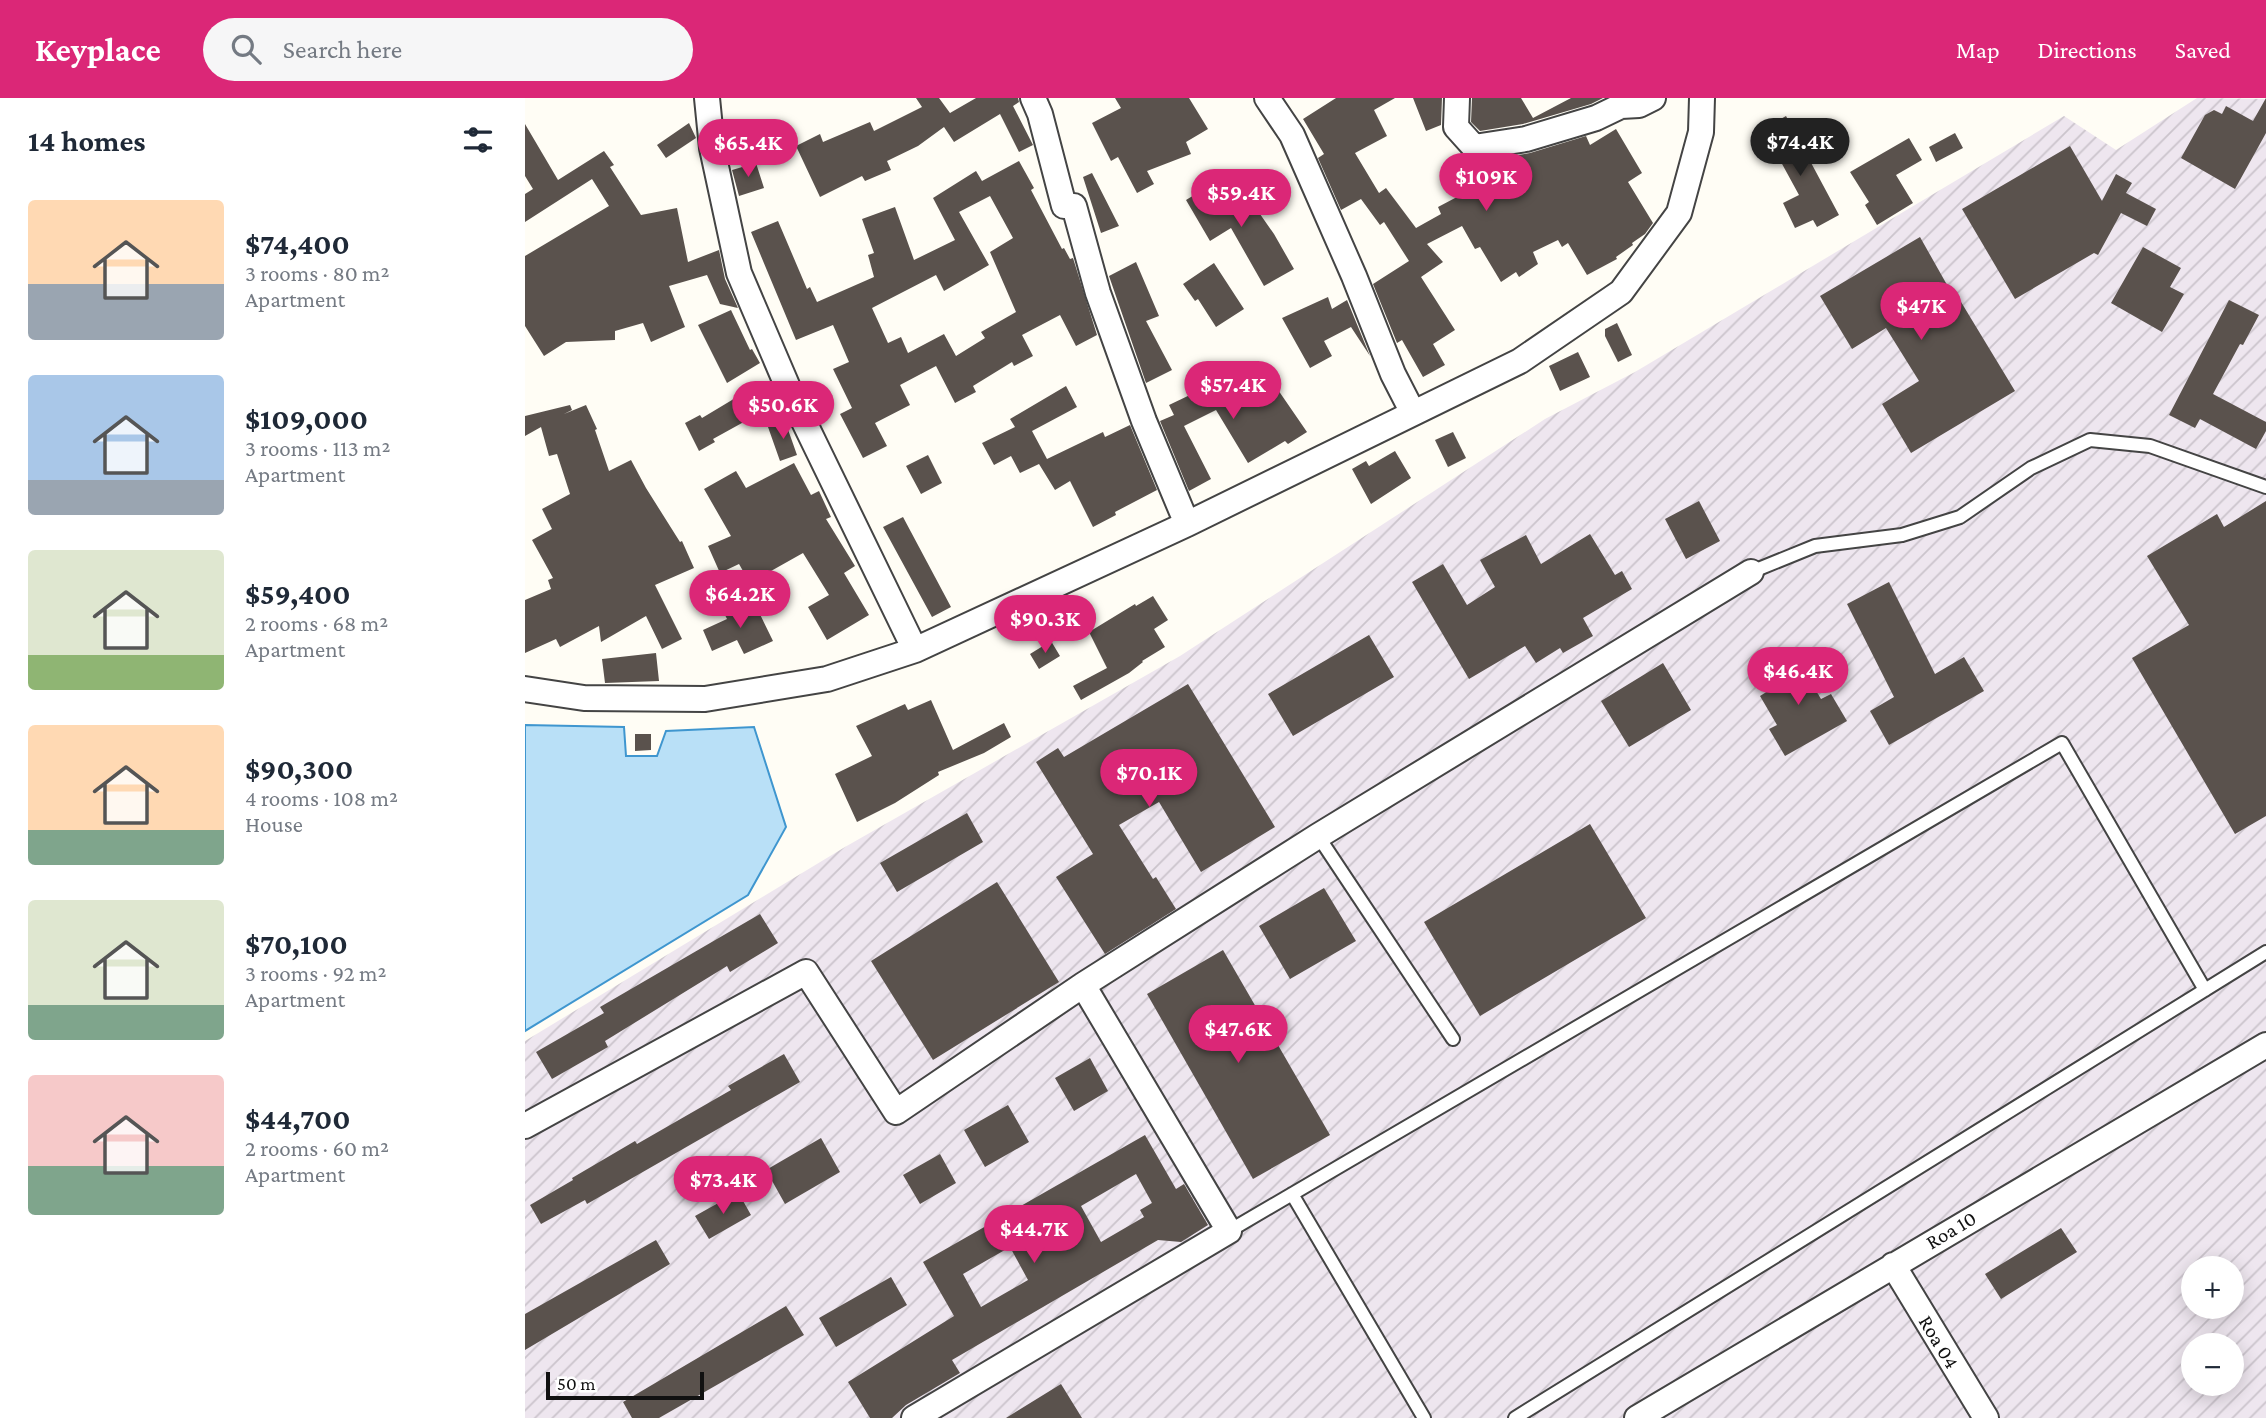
<!DOCTYPE html>
<html lang="en">
<head>
<meta charset="utf-8">
<style>
  :root { --surface:#fff; --page:#f6f6f7; --text:#1f2937; --muted:#747a83; --accent:#db2777 }
  body { margin:0; font-family:"Crimson Pro",serif; background:var(--page); color:var(--text); height:100vh; display:flex; flex-direction:column; font-size:26px; white-space:nowrap }
  * { box-sizing:border-box; margin:0 }
  p { font-size:23px; color:var(--muted) }
  .icon { flex:none; width:38px; height:38px; fill:none; stroke:currentColor; stroke-width:2; stroke-linecap:round; stroke-linejoin:round }
  .map { position:relative; flex:1; overflow:hidden }
  .side { display:flex; flex-direction:column; background:var(--surface); width:525px }
  .side>* { flex:none }
  .tools { position:absolute; left:1656px; top:1158px; display:grid; gap:14px }
  .tools a { display:grid; place-items:center; width:63px; height:63px; border-radius:50%; background:var(--surface); box-shadow:0 4px 18px #0003; font-size:35px }
  .scale { position:absolute; left:21px; bottom:18px; width:158px; box-sizing:border-box; padding-left:7px; border:4px solid #111; border-top:0; font-size:19px; line-height:24px; white-space:nowrap; color:#111; -webkit-text-stroke:5px #fff; paint-order:stroke }
  .price { position:absolute; translate:-50% -60px; padding:0 16px; border-radius:24px; background:var(--accent); color:#fff; font-size:23px; line-height:46px; filter:drop-shadow(0 2px 4px #0008) }
  .price::after { content:''; position:absolute; left:50%; top:42px; width:21px; height:16px; margin-left:-10px; background:inherit; clip-path:polygon(0 0,100% 0,50% 100%) }
  .price.selected { background:#222; color:#fff }
  ul { padding:0; list-style:none }
  li { display:flex; align-items:center; gap:21px; height:175px; padding:0 28px }
  li span { display:grid; place-items:center; flex:none; width:196px; height:140px; border-radius:7px; color:#555 }
  li>.icon { margin-inline-start:auto }
  span .icon { width:84px; height:84px; fill:#fffc; stroke-width:1 }
  li b { font-size:30px }
  h2 { display:flex; justify-content:space-between; align-items:center; height:84px; padding:0 28px; font-size:30px }
  header { display:flex; align-items:center; gap:42px; box-sizing:border-box; height:98px; padding:0 35px; background:var(--accent); color:#fff }
  header strong { font-size:33px }
  nav { display:flex; gap:38px; margin-inline-start:auto; font-size:24px }
  .search { width:490px; height:63px; background:var(--page); display:flex; align-items:center; gap:18px; box-sizing:border-box; padding:0 24px; border-radius:38px; color:var(--muted); font-size:26px }
  main { display:flex; flex:1; min-height:0 }
  .map>svg:first-child { display:block }
  .industrial { fill:url(#industrial-furrows); fill-rule:evenodd }
  .water { fill:#b9e0f7; stroke:#3f96cf; stroke-width:2 }
  .building { fill:#5a524d; fill-rule:evenodd }
  .lines { fill:none; stroke-linecap:round; stroke-linejoin:round }
  .service-casing { stroke:#444; stroke-width:16 }
  .minor-casing { stroke:#444; stroke-width:28 }
  .service { stroke:#fff; stroke-width:12 }
  .minor { stroke:#fff; stroke-width:24 }
  .labels { text-anchor:middle; stroke-width:7; stroke-linejoin:round; paint-order:stroke }
  .street-label { font-size:21px; fill:#111; stroke:#fff }
</style>
</head>
<body>
<header>
<strong>Keyplace</strong>
<div class="search"><svg class="icon" aria-label="search" viewBox="0 0 24 24"><circle cx="10" cy="10" r="6"/><path d="M15 15l6 6"/></svg>Search here</div>
<nav><a>Map</a><a>Directions</a><a>Saved</a></nav>
</header>
<main>
<section class="side">
<h2>14 homes<svg class="icon" aria-label="filters" viewBox="0 0 24 24"><path d="M4 7h16M4 17h16"/><circle cx="9" cy="7" r="2"/><circle cx="15" cy="17" r="2"/></svg></h2>
<ul>
<li><span style="background:linear-gradient(#ffd9b3 60%,#9aa5b1 0)"><svg class="icon" aria-label="home" viewBox="0 0 24 24"><path d="M3 11l9-7 9 7M6 9v11h12V9"/></svg></span><div><b>$74,400</b><p>3 rooms · 80 m²</p><p>Apartment</p></div></li>
<li><span style="background:linear-gradient(#a9c7e8 75%,#9aa5b1 0)"><svg class="icon" aria-label="home" viewBox="0 0 24 24"><path d="M3 11l9-7 9 7M6 9v11h12V9"/></svg></span><div><b>$109,000</b><p>3 rooms · 113 m²</p><p>Apartment</p></div></li>
<li><span style="background:linear-gradient(#dfe7d0 75%,#8fb573 0)"><svg class="icon" aria-label="home" viewBox="0 0 24 24"><path d="M3 11l9-7 9 7M6 9v11h12V9"/></svg></span><div><b>$59,400</b><p>2 rooms · 68 m²</p><p>Apartment</p></div></li>
<li><span style="background:linear-gradient(#ffd9b3 75%,#7fa58c 0)"><svg class="icon" aria-label="home" viewBox="0 0 24 24"><path d="M3 11l9-7 9 7M6 9v11h12V9"/></svg></span><div><b>$90,300</b><p>4 rooms · 108 m²</p><p>House</p></div></li>
<li><span style="background:linear-gradient(#dfe7d0 75%,#7fa58c 0)"><svg class="icon" aria-label="home" viewBox="0 0 24 24"><path d="M3 11l9-7 9 7M6 9v11h12V9"/></svg></span><div><b>$70,100</b><p>3 rooms · 92 m²</p><p>Apartment</p></div></li>
<li><span style="background:linear-gradient(#f6c9c9 65%,#7fa58c 0)"><svg class="icon" aria-label="home" viewBox="0 0 24 24"><path d="M3 11l9-7 9 7M6 9v11h12V9"/></svg></span><div><b>$44,700</b><p>2 rooms · 60 m²</p><p>Apartment</p></div></li>
</ul>
</section>
<div class="map">
<svg width="1741" height="1320" viewBox="0 0 1741 1320">
  <defs>
    <pattern id="industrial-furrows" width="10" height="10" patternUnits="userSpaceOnUse" patternTransform="scale(1.75)"><rect width="10" height="10" fill="#eee6ef"/><path d="M-1 1l2-2M0 10L10 0M9 11l2-2" fill="none" stroke="#cbc4cc"/></pattern>
  </defs>
  <rect width="100%" height="100%" fill="#fffdf5"/>
  <path class="industrial" d="M 1672,0 L 1741,1 L 1741,1320 L 0,1320 L 0,943 L 320,749 L 655,558 L 1020,321 L 1110,274 L 1539,18 L 1591,52 ZM 1668,1171 L 1706,1171 L 1706,1209 L 1668,1209 ZM 1668,1248 L 1706,1248 L 1706,1286 L 1668,1286 Z"/>
  <path class="water" d="M 0,627 L 99,629 L 101,658 L 132,658 L 141,633 L 229,629 L 261,729 L 223,797 L 0,933 Z"/>
  <path class="building" d="M 391,0 L 414,0 L 425,15 L 451,0 L 493,0 L 494,4 L 488,8 L 508,47 L 494,54 L 475,16 L 429,44 L 419,29 L 393,48 L 362,63 L 366,72 L 340,83 L 337,78 L 295,99 L 271,48 L 295,36 L 298,44 L 345,24 L 349,33 L 397,9 Z
    M 590,0 L 664,0 L 683,31 L 661,44 L 666,56 L 622,73 L 629,86 L 612,95 L 593,59 L 586,63 L 567,25 L 596,10 Z
    M 811,0 L 870,0 L 849,12 L 862,38 L 830,55 L 854,95 L 861,90 L 891,130 L 916,116 L 913,109 L 949,90 L 940,73 L 957,63 L 1005,55 L 1061,38 L 1065,47 L 1091,31 L 1117,75 L 1103,84 L 1128,125 L 1120,136 L 1107,145 L 1108,147 L 1091,159 L 1092,161 L 1062,177 L 1043,145 L 1037,149 L 1033,142 L 1008,154 L 1013,166 L 994,179 L 991,174 L 976,184 L 955,149 L 950,151 L 937,128 L 902,146 L 918,164 L 896,179 L 930,232 L 908,246 L 920,267 L 898,279 L 877,242 L 872,245 L 848,186 L 884,163 L 859,124 L 855,127 L 836,101 L 816,112 L 793,60 L 799,56 L 778,21 Z
    M 888,0 L 917,0 L 916,27 L 901,33 Z
    M 947,0 L 996,0 L 1008,20 L 1046,0 L 1078,0 L 1066,6 L 998,26 L 955,33 L 946,24 Z
    M 1741,0 L 1741,35 L 1710,91 L 1656,60 L 1680,17 L 1689,12 L 1697,16 L 1701,8 L 1728,23 Z
    M 1261,18 L 1314,117 L 1292,129 L 1288,122 L 1270,130 L 1258,105 L 1274,97 L 1238,31 Z
    M 164,25 L 171,40 L 141,60 L 132,47 Z
    M 0,26 L 33,82 L 79,53 L 89,67 L 85,69 L 116,117 L 152,110 L 163,164 L 194,152 L 200,181 L 213,210 L 195,206 L 182,177 L 144,188 L 160,229 L 126,244 L 118,225 L 90,233 L 90,242 L 41,244 L 19,258 L 0,228 L 0,158 L 84,108 L 67,81 L 0,124 L 0,96 L 8,91 L 0,78 Z
    M 1430,35 L 1438,50 L 1411,64 L 1404,49 Z
    M 1384,40 L 1397,62 L 1371,77 L 1388,105 L 1352,127 L 1340,107 L 1344,104 L 1325,74 Z
    M 1545,48 L 1577,103 L 1591,76 L 1607,85 L 1601,95 L 1631,111 L 1622,128 L 1596,115 L 1573,157 L 1569,155 L 1490,201 L 1437,111 Z
    M 494,63 L 509,90 L 506,92 L 537,151 L 539,150 L 545,161 L 548,160 L 572,237 L 551,248 L 535,217 L 497,237 L 508,258 L 489,268 L 487,264 L 448,288 L 451,294 L 430,305 L 411,268 L 375,287 L 385,307 L 350,325 L 362,348 L 338,360 L 315,316 L 327,310 L 308,271 L 324,264 L 308,227 L 271,242 L 226,134 L 253,123 L 282,191 L 285,189 L 292,204 L 349,179 L 343,157 L 349,155 L 337,121 L 370,109 L 389,162 L 430,142 L 408,100 L 451,73 L 457,83 ZM 465,98 L 488,140 L 465,154 L 491,214 L 456,234 L 460,240 L 431,258 L 419,236 L 383,255 L 376,239 L 363,245 L 347,210 L 411,177 L 419,193 L 464,167 L 434,114 Z
    M 231,65 L 239,90 L 214,98 L 207,72 Z
    M 567,75 L 594,128 L 576,135 L 558,79 Z
    M 697,80 L 709,103 L 721,96 L 749,136 L 769,171 L 739,188 L 706,130 L 685,143 L 661,102 Z
    M 1395,139 L 1430,201 L 1433,199 L 1490,293 L 1386,355 L 1357,306 L 1394,283 L 1361,230 L 1327,251 L 1295,198 Z
    M 1618,149 L 1656,170 L 1645,189 L 1659,196 L 1637,234 L 1586,205 Z
    M 611,164 L 634,218 L 621,223 L 647,272 L 621,285 L 584,178 Z
    M 689,165 L 719,211 L 691,229 L 673,201 L 670,203 L 658,186 Z
    M 803,199 L 807,211 L 822,202 L 845,258 L 826,229 L 799,243 L 807,258 L 785,270 L 757,220 Z
    M 1704,202 L 1734,217 L 1718,247 L 1715,246 L 1688,296 L 1741,324 L 1741,333 L 1731,351 L 1675,321 L 1670,330 L 1644,317 Z
    M 206,212 L 225,252 L 227,251 L 235,265 L 202,285 L 173,227 Z
    M 1092,225 L 1107,257 L 1093,264 L 1080,238 L 1080,231 Z
    M 1053,254 L 1065,279 L 1035,293 L 1024,268 Z
    M 723,267 L 731,281 L 742,276 L 782,334 L 763,346 L 760,343 L 723,365 L 691,312 L 659,328 L 686,381 L 664,393 L 635,323 L 649,317 L 644,307 L 667,296 L 668,300 Z
    M 541,288 L 552,309 L 507,333 L 522,361 L 578,334 L 580,339 L 605,327 L 632,392 L 590,414 L 591,417 L 568,429 L 545,383 L 530,392 L 514,366 L 495,375 L 486,358 L 469,367 L 457,345 L 490,329 L 485,321 Z
    M 222,293 L 235,315 L 188,341 L 190,344 L 174,353 L 160,325 L 175,317 L 177,320 Z
    M 45,307 L 47,312 L 39,316 L 61,307 L 72,331 L 70,332 L 84,373 L 106,362 L 121,390 L 155,444 L 157,443 L 169,470 L 130,487 L 157,541 L 137,551 L 121,518 L 76,544 L 74,528 L 35,549 L 31,541 L 0,555 L 0,502 L 26,491 L 23,482 L 28,480 L 7,442 L 27,431 L 17,411 L 45,396 L 32,356 L 24,358 L 16,329 L 0,338 L 0,318 Z
    M 260,323 L 272,357 L 255,363 L 243,329 Z
    M 928,334 L 941,360 L 923,369 L 910,342 Z
    M 870,353 L 886,380 L 846,406 L 827,371 L 841,363 L 844,368 Z
    M 403,357 L 417,385 L 396,396 L 381,368 Z
    M 269,365 L 286,397 L 294,393 L 306,419 L 301,421 L 330,468 L 319,475 L 344,517 L 302,542 L 283,509 L 304,497 L 278,455 L 246,473 L 254,487 L 233,499 L 214,466 L 195,475 L 183,448 L 206,438 L 179,391 L 211,373 L 221,390 Z
    M 1174,403 L 1195,443 L 1161,461 L 1140,421 Z
    M 1741,403 L 1741,718 L 1710,736 L 1607,560 L 1664,527 L 1622,458 L 1692,416 L 1699,429 Z
    M 378,419 L 426,509 L 407,519 L 358,429 Z
    M 1065,436 L 1090,477 L 1097,473 L 1107,491 L 1058,520 L 1068,538 L 1038,555 L 1035,550 L 1011,565 L 1000,548 L 944,581 L 887,484 L 918,466 L 942,507 L 970,489 L 955,462 L 1001,437 L 1016,466 Z
    M 1364,484 L 1410,576 L 1439,559 L 1459,593 L 1364,647 L 1345,613 L 1369,599 L 1322,506 Z
    M 628,498 L 643,522 L 629,531 L 640,549 L 617,563 L 618,564 L 604,575 L 556,602 L 548,588 L 582,570 L 564,534 L 610,506 L 611,508 Z
    M 228,502 L 248,543 L 219,556 L 212,542 L 187,553 L 178,532 L 202,521 L 200,517 Z
    M 844,537 L 869,579 L 768,638 L 743,596 Z
    M 526,543 L 535,558 L 514,571 L 505,556 Z
    M 131,555 L 134,583 L 80,585 L 77,561 Z
    M 1269,556 L 1296,601 L 1306,596 L 1322,623 L 1260,658 L 1244,631 L 1252,627 L 1235,598 L 1251,588 L 1242,573 Z
    M 1138,565 L 1166,612 L 1104,649 L 1076,603 Z
    M 663,586 L 750,729 L 676,774 L 634,704 L 594,727 L 628,781 L 631,779 L 651,811 L 580,856 L 531,779 L 568,756 L 511,664 L 533,650 L 539,659 Z
    M 406,602 L 428,652 L 479,625 L 486,639 L 459,655 L 413,674 L 414,677 L 370,705 L 332,724 L 310,676 L 347,658 L 331,628 L 380,606 L 383,612 Z
    M 110,636 L 126,636 L 126,652 L 110,653 Z
    M 442,715 L 458,744 L 372,794 L 355,765 Z
    M 1065,726 L 1121,820 L 955,918 L 899,824 Z
    M 472,784 L 534,884 L 408,962 L 346,863 Z
    M 799,790 L 831,843 L 765,881 L 734,828 Z
    M 235,816 L 253,845 L 205,874 L 202,868 L 80,943 L 83,949 L 27,981 L 11,954 L 79,915 L 75,909 Z
    M 698,852 L 805,1037 L 728,1081 L 622,896 Z
    M 259,956 L 275,984 L 62,1106 L 60,1102 L 16,1126 L 5,1107 L 48,1082 L 47,1080 L 110,1043 L 112,1046 L 206,992 L 203,988 Z
    M 565,960 L 583,993 L 549,1013 L 530,980 Z
    M 483,1007 L 504,1044 L 460,1069 L 439,1032 Z
    M 620,1037 L 651,1091 L 659,1086 L 683,1127 L 656,1144 L 633,1142 L 427,1262 L 435,1275 L 381,1307 L 367,1320 L 345,1320 L 323,1284 L 429,1218 L 398,1164 ZM 611,1076 L 627,1105 L 615,1112 L 619,1119 L 576,1144 L 556,1108 ZM 485,1149 L 503,1182 L 456,1209 L 438,1176 Z
    M 296,1040 L 315,1074 L 260,1106 L 241,1072 Z
    M 415,1056 L 431,1085 L 395,1106 L 378,1077 Z
    M 213,1094 L 226,1117 L 184,1141 L 170,1118 Z
    M 1536,1130 L 1552,1154 L 1476,1201 L 1460,1176 Z
    M 131,1142 L 145,1166 L 0,1252 L 0,1216 Z
    M 366,1179 L 382,1207 L 311,1249 L 294,1220 Z
    M 261,1208 L 279,1237 L 134,1320 L 107,1320 L 98,1304 Z
    M 536,1286 L 557,1320 L 481,1320 Z"/>
  <g class="lines">
    <defs>
      <path id="service" d="M 1226,474 L 1290,448 L 1377,437 L 1435,419 L 1506,370 L 1565,342 L 1625,348 L 1741,389
        M 793,738 L 928,941
        M 767,1096 L 899,1320
        M 704,1133 L 1537,645 L 1680,892
        M 990,1320 L 1741,854"/>
      <path id="minor" d="M 182,0 L 187,50 L 214,175 L 267,299 L 390,552
        M 508,0 L 515,16 L 539,108 L 549,108 L 573,195 L 619,323 L 662,426
        M 742,0 L 767,37 L 829,178 L 868,276 L 888,315
        M 932,0 L 931,29 L 949,49 L 1001,41 L 1071,20 L 1096,8 L 1114,7 L 1128,0
        M 0,591 L 59,600 L 180,601 L 302,581 L 390,552 L 662,426 L 995,263 L 1096,194 L 1154,115 L 1176,34 L 1177,0
        M 0,1028 L 281,874 L 371,1014 L 558,887 L 793,738 L 1226,474
        M 1368,1167 L 1461,1320
        M 389,1320 L 704,1133 L 558,887
        M 1112,1320 L 1741,947"/>
    </defs>
    <use href="#service" class="service-casing"/>
    <use href="#minor" class="minor-casing"/>
    <use href="#service" class="service"/>
    <use href="#minor" class="minor"/>
  </g>
  <g class="labels">
    <g class="street-label">
      <text transform="translate(1426 1132) rotate(-31)" y="7">Roa 10</text>
      <text transform="translate(1414 1244) rotate(59)" y="7">Roa 04</text>
    </g>
  </g>
</svg>
<div class="tools">
<a>+</a>
<a>−</a>
</div>
<div class="scale">50 m</div>
<b class="price selected" style="left:1275px;top:80px">$74.4K</b>
<b class="price" style="left:223px;top:81px">$65.4K</b>
<b class="price" style="left:961px;top:115px">$109K</b>
<b class="price" style="left:716px;top:131px">$59.4K</b>
<b class="price" style="left:1396px;top:244px">$47K</b>
<b class="price" style="left:708px;top:323px">$57.4K</b>
<b class="price" style="left:258px;top:343px">$50.6K</b>
<b class="price" style="left:215px;top:532px">$64.2K</b>
<b class="price" style="left:520px;top:557px">$90.3K</b>
<b class="price" style="left:1273px;top:609px">$46.4K</b>
<b class="price" style="left:624px;top:711px">$70.1K</b>
<b class="price" style="left:713px;top:967px">$47.6K</b>
<b class="price" style="left:198px;top:1118px">$73.4K</b>
<b class="price" style="left:509px;top:1167px">$44.7K</b>
</div>
</main>
</body>
</html>
